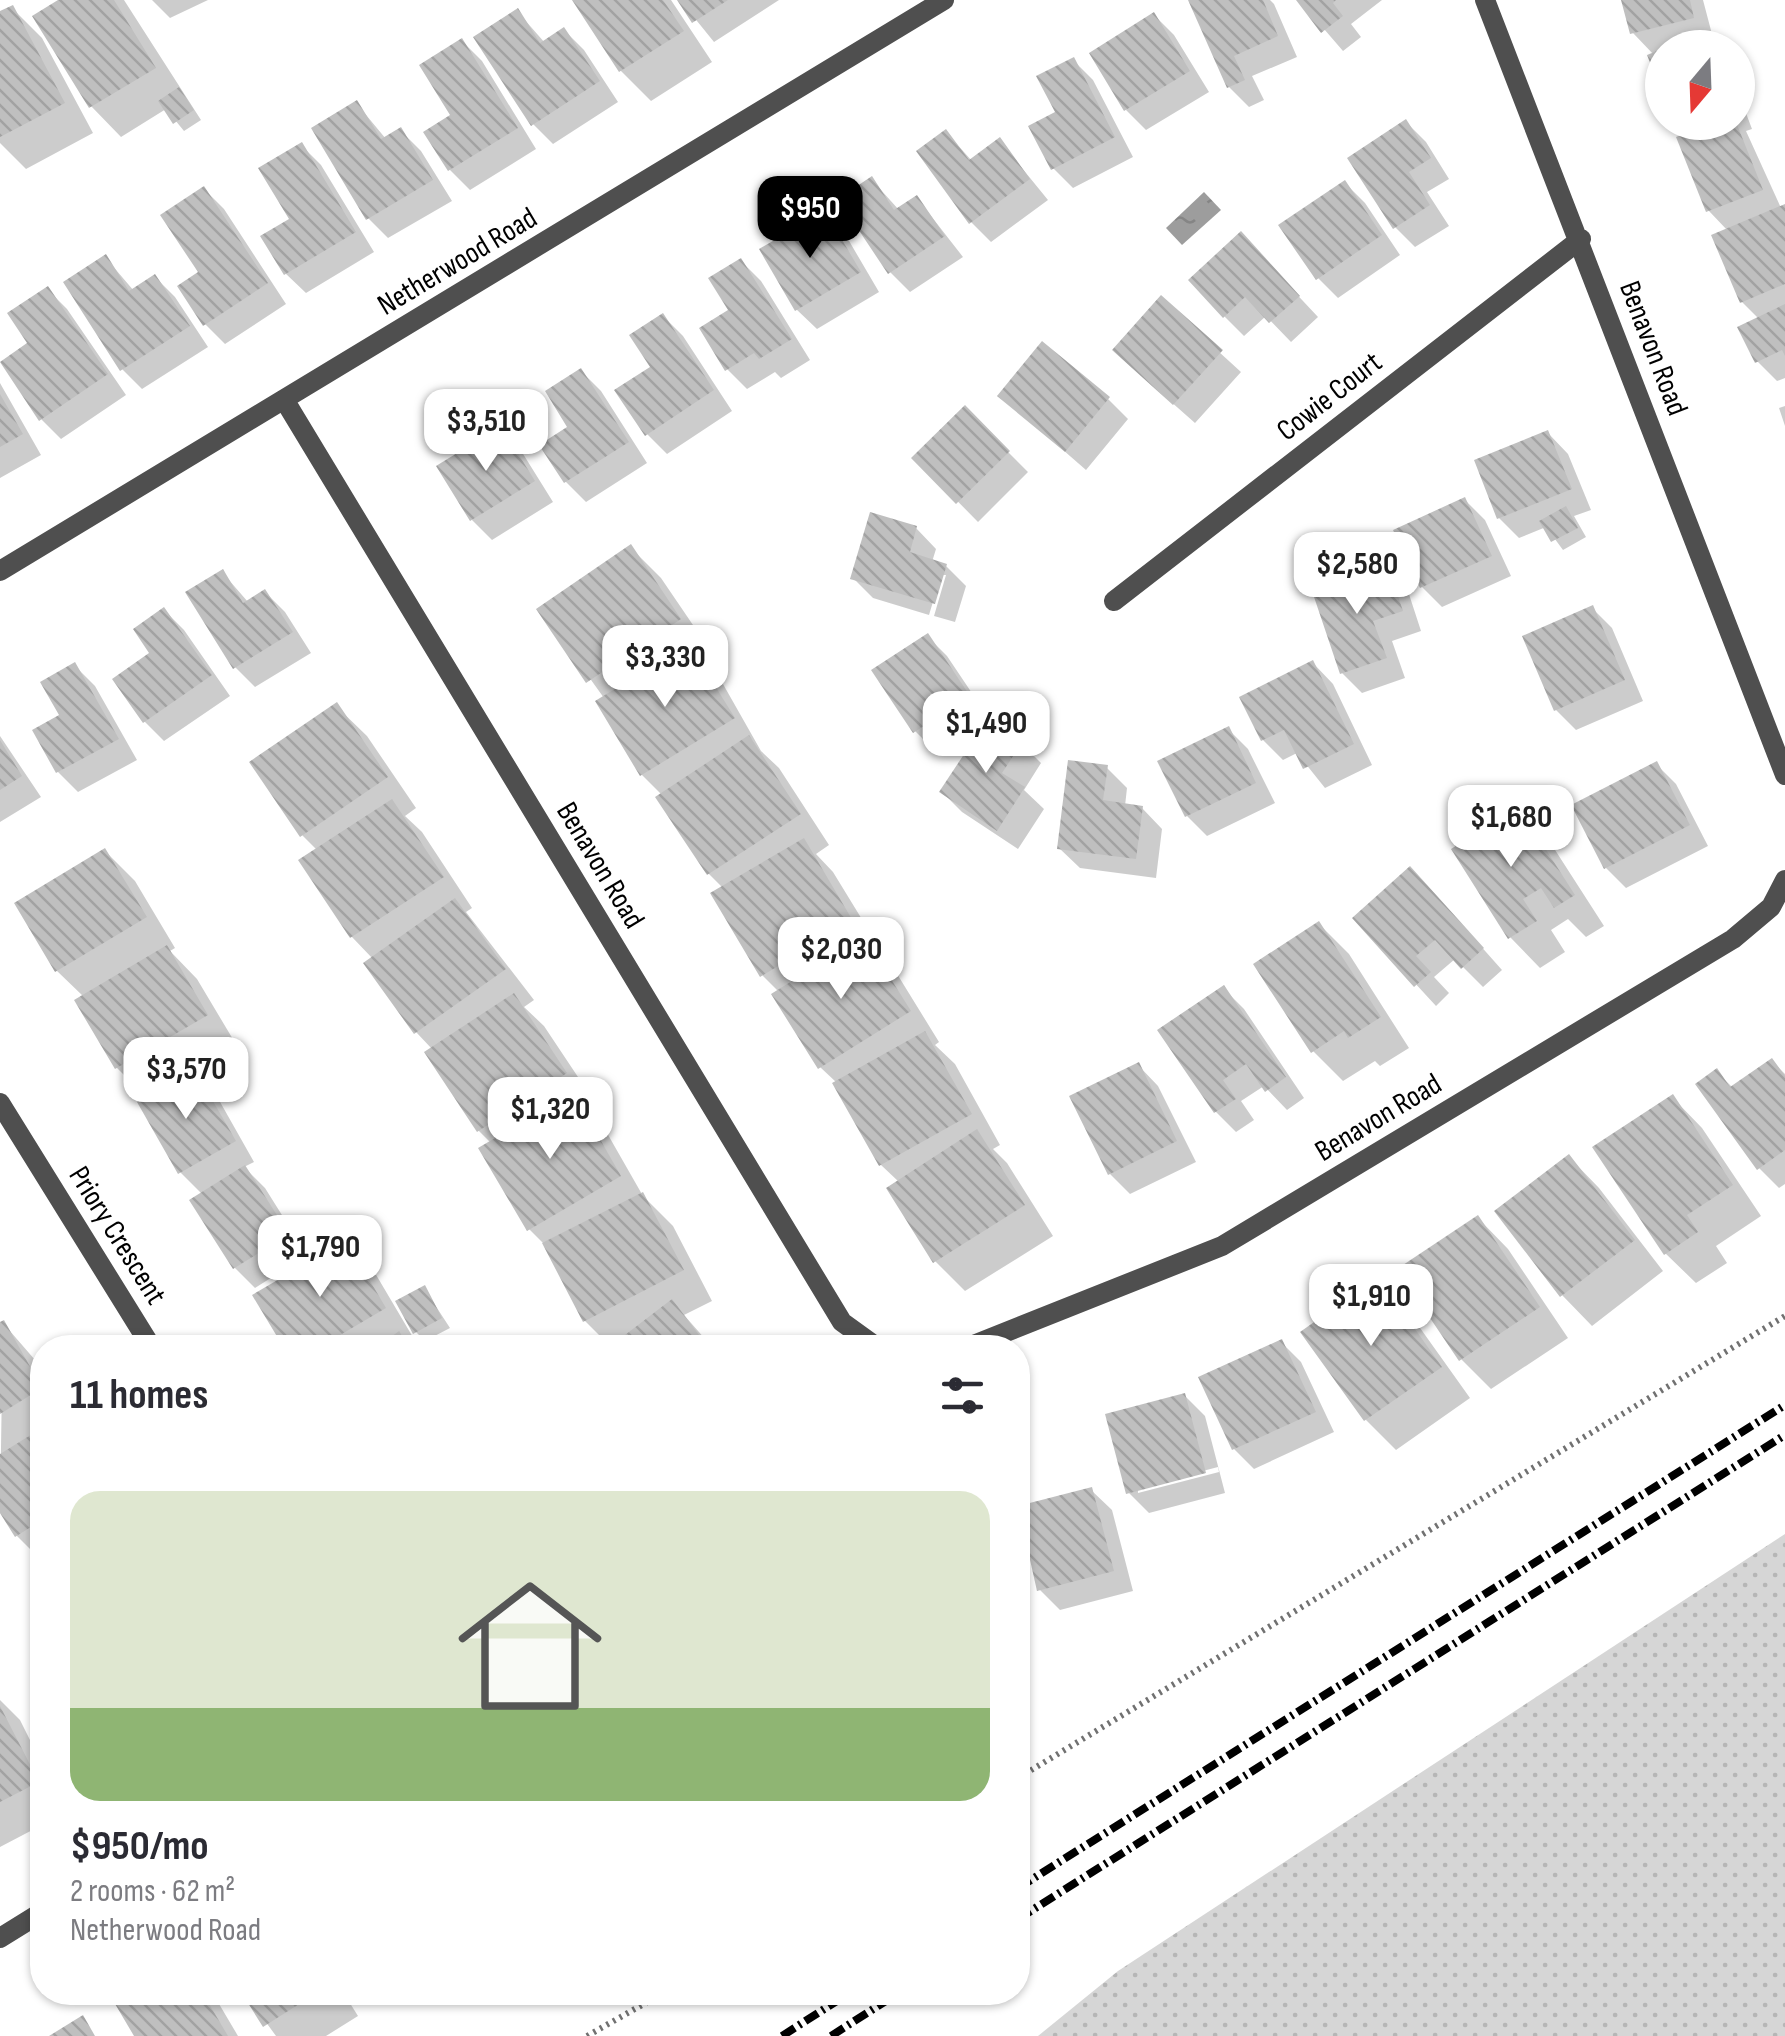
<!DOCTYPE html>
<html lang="en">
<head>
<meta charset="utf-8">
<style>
  :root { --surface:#fff; --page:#f7f7f7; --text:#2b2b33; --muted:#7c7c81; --line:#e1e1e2; --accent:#000 }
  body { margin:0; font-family:"Sofia Sans Condensed",sans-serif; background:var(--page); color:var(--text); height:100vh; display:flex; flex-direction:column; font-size:38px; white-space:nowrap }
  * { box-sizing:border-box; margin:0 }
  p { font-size:32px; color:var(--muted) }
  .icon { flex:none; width:55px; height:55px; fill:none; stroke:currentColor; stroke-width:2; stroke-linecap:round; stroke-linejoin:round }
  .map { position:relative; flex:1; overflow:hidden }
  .panel { position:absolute; left:30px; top:1335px; width:1000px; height:670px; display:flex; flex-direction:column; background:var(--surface); border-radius:40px; box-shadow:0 2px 8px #0004 }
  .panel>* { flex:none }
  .needle { width:65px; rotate:199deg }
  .tools { position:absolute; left:1645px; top:30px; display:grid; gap:20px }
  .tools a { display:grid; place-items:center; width:110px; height:110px; border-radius:50%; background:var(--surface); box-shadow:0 2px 8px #0004; font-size:50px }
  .price { position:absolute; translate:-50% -85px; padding:0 22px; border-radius:20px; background:#fff; color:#222; font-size:32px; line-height:65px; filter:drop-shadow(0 2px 5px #0008) }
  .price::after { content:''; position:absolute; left:50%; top:60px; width:30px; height:22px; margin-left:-15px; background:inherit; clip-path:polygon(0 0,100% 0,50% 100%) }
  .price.on { background:var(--accent); color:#fff }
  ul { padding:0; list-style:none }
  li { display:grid; align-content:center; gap:20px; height:530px; padding:0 40px }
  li+li { border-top:2px solid var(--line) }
  li span { display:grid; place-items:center; height:310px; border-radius:30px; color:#555 }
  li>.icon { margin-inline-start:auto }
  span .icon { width:180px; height:180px; fill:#fffc; stroke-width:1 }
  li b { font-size:42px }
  h2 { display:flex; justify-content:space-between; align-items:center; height:120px; padding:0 40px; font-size:42px }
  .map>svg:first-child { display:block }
  .grass { fill:url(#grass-dots) }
  .water { fill:url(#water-ripples) }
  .shadow { fill:#0003; fill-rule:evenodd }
  .building { fill:url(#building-back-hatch) }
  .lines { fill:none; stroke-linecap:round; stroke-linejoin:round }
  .path { stroke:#717171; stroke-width:6; stroke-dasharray:2.5 5; stroke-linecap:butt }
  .minor { stroke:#4f4f4f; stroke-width:20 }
  .rail { stroke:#000; stroke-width:8; stroke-dasharray:15 5 2.5 5; stroke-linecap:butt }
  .labels { text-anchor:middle; stroke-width:8; stroke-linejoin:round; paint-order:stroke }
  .street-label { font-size:30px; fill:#000; stroke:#fff }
</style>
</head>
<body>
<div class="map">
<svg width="1785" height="2036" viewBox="0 0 1785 2036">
  <defs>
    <pattern id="grass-dots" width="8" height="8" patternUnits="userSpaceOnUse" patternTransform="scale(2.5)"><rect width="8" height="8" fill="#d6d6d6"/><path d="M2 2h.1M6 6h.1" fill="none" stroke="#b6b6b6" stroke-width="1.8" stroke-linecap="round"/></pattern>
    <pattern id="water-ripples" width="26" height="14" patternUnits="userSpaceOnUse" patternTransform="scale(2.5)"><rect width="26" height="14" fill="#9d9d9d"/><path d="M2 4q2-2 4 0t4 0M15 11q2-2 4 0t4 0" fill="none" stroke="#858585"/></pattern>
    <pattern id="building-back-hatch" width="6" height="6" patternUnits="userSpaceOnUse" patternTransform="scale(2.5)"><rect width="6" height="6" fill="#bfbfbf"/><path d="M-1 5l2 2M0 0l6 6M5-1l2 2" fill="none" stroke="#a2a2a2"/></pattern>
  </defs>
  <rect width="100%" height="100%" fill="#fff"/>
  <path class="grass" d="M 1785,1534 L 1785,2036 L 1038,2036 L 1118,1971 Z"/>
  <path class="water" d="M 1204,192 L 1221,210 L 1182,245 L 1166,228 Z"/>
  <path class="shadow" d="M 63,0 L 124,0 L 201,120 L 184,131 L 166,109 L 121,137 L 91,106 Z
    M 152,0 L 208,0 L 170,18 Z
    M 575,0 L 671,0 L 712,62 L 651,101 L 621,71 Z
    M 680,0 L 779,0 L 714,42 Z
    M 1191,0 L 1270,0 L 1274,4 L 1297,57 L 1252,76 L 1264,100 L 1249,107 L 1229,87 Z
    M 1299,0 L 1382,0 L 1351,24 L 1361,37 L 1343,51 Z
    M 1624,0 L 1703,0 L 1713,38 L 1707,39 L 1715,48 L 1662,48 L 1662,87 L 1651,56 L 1654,55 L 1633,33 Z
    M 12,8 L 42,38 L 93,133 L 26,169 L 0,143 L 0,14 Z
    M 517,11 L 545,43 L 564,30 L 584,50 L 618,102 L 553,144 L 533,124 Z
    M 1154,15 L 1174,35 L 1209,92 L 1146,130 L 1126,110 Z
    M 462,41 L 482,61 L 536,149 L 470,190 L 450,170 Z
    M 1073,60 L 1093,80 L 1133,157 L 1073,188 L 1053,168 L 1058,113 Z
    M 1738,92 L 1752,129 L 1746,131 L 1781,208 L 1785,207 L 1785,378 L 1777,381 L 1757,361 L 1759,319 L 1742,302 L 1728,231 L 1709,211 L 1679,139 L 1686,136 L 1676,122 L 1738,122 Z
    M 357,104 L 386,139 L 401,131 L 421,151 L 452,201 L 388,238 L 368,218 Z
    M 1406,122 L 1426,142 L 1449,179 L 1427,192 L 1449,226 L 1415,247 L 1395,227 Z
    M 946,132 L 972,161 L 1000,141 L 1048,200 L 991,242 L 971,222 Z
    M 301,145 L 321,165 L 374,252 L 306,293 L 285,273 Z
    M 872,180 L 899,210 L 917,198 L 963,257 L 910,292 L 890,272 Z
    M 1345,183 L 1365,203 L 1400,255 L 1338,298 L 1318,278 Z
    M 204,189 L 224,209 L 286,304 L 225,344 L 205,324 Z
    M 825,214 L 845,234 L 879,292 L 817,329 L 796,309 Z
    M 1260,255 L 1318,317 L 1291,342 L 1266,316 L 1244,336 L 1224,316 Z
    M 105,257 L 134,291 L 155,277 L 175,297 L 208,347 L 142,389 L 122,369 Z
    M 741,261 L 761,281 L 810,360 L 781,378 L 775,372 L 747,389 L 727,369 Z
    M 47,289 L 67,309 L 126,395 L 61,439 L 41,419 L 31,344 Z
    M 1161,299 L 1241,372 L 1195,423 L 1135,370 Z
    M 663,316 L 683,336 L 732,411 L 667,454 L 647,434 Z
    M 581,371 L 601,391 L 647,463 L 586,502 L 566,482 L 543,445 L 570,428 Z
    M 0,383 L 41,455 L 0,478 Z
    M 1000,395 L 1108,399 L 1128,419 L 1086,470 Z
    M 1785,406 L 1785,426 L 1779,408 Z
    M 965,409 L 1028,472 L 978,522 L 915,458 Z
    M 500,429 L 520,449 L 553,502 L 492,540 L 472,520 Z
    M 1548,433 L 1568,454 L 1591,510 L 1574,516 L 1586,537 L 1563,550 L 1546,527 L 1519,538 L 1499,518 Z
    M 1465,500 L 1485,520 L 1511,576 L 1442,607 L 1422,587 Z
    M 916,528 L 936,549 L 932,562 L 946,566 L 966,586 L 955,622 L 934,616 L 946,575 L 941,575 L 929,615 L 873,598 L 853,578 Z
    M 631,548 L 661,578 L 710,650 L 699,657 L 719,677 L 761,751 L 779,768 L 829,845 L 816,854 L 833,872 L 882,952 L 878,954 L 894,969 L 939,1042 L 935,1045 L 955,1064 L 1000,1145 L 993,1149 L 1007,1163 L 1053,1236 L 965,1291 L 935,1261 L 899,1182 L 881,1165 L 837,1083 L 820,1067 L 779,992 L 762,975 L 723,888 L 709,874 L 662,795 L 642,775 L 604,698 L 540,609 Z
    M 1387,568 L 1407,588 L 1421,631 L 1392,641 L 1405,678 L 1362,693 L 1342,673 Z
    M 222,572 L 248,602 L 265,592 L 285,612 L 311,653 L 255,687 L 235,667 Z
    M 1592,608 L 1612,628 L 1643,701 L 1576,730 L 1556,710 Z
    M 164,610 L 184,630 L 230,696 L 164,741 L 144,721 Z
    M 927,636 L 947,656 L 988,717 L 935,751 L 915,731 Z
    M 1313,663 L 1333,684 L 1372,765 L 1325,788 L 1297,753 L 1283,760 L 1263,740 Z
    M 75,666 L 95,686 L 137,760 L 78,792 L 58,772 L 35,731 L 62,716 Z
    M 336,706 L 367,736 L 416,808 L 405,816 L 422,832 L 472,908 L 466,912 L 534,1000 L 524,1007 L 544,1026 L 596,1104 L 587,1110 L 603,1126 L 643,1196 L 673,1226 L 712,1301 L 684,1315 L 713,1348 L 612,1348 L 585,1321 L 547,1247 L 529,1229 L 491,1143 L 478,1130 L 432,1049 L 416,1032 L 373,959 L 352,937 L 317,850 L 302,835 Z
    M 1228,729 L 1248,749 L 1275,803 L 1207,836 L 1187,816 Z
    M 0,736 L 41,797 L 0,822 Z
    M 1021,743 L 1041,763 L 1024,790 L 1044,809 L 1018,849 L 962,812 L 942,792 Z
    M 1656,764 L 1676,784 L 1708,846 L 1626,888 L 1606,868 Z
    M 1107,768 L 1127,788 L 1125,806 L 1142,808 L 1162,829 L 1156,878 L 1080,868 L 1059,848 Z
    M 1518,809 L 1548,839 L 1604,926 L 1586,937 L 1568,919 L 1551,930 L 1565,952 L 1540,968 L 1510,937 Z
    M 105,851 L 135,881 L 175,948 L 170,951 L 197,979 L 237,1046 L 193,1071 L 215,1093 L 254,1162 L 244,1167 L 265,1188 L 307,1255 L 255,1288 L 235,1268 L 202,1194 L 180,1172 L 148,1099 L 117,1068 L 84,997 L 57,971 Z
    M 1430,889 L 1502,970 L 1483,987 L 1455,959 L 1434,977 L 1449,993 L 1436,1006 L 1355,918 Z
    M 1319,924 L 1349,954 L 1409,1048 L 1380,1066 L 1375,1061 L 1343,1081 L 1313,1051 Z
    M 1224,989 L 1244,1009 L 1304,1098 L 1287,1110 L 1264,1086 L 1241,1101 L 1254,1120 L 1236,1132 L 1216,1112 Z
    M 1772,1061 L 1785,1074 L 1785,1184 L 1779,1188 L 1759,1168 L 1717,1072 L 1733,1088 Z
    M 1138,1065 L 1158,1086 L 1196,1162 L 1130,1194 L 1110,1174 Z
    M 1672,1097 L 1702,1128 L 1761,1216 L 1716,1246 L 1727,1263 L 1696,1283 L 1665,1253 Z
    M 1569,1157 L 1599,1188 L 1663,1271 L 1592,1326 L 1562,1295 Z
    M 1478,1218 L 1508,1249 L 1568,1338 L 1491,1389 L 1461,1359 Z
    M 345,1243 L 375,1273 L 414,1339 L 407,1343 L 411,1348 L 287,1348 Z
    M 1378,1280 L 1408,1311 L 1470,1398 L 1396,1450 L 1366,1420 Z
    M 424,1288 L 450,1328 L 425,1341 L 410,1326 Z
    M 3,1323 L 42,1368 L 42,1561 L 17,1536 L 0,1508 Z
    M 1281,1342 L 1301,1362 L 1334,1432 L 1254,1469 L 1234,1449 Z
    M 1185,1396 L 1205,1416 L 1225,1493 L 1149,1513 L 1128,1492 ZM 1218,1467 L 1219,1472 L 1138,1493 L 1138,1488 Z
    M 1091,1490 L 1112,1510 L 1133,1591 L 1060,1610 L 1040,1590 L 1018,1509 Z
    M 0,1700 L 20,1720 L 42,1764 L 42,1825 L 0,1847 Z
    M 111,1992 L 212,1992 L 238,2036 L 137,2036 Z
    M 244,1992 L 343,1992 L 358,2016 L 326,2036 L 276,2036 Z"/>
  <path class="building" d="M 58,0 L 114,0 L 156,68 L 89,108 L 32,16 Z
    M 572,0 L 663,0 L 684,31 L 619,72 Z
    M 677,0 L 728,0 L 692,23 Z
    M 1188,0 L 1263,0 L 1278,36 L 1234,56 L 1245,80 L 1227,88 Z
    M 1296,0 L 1336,0 L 1333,3 L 1343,16 L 1321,33 Z
    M 1621,0 L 1690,0 L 1694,18 L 1630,34 Z
    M 13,5 L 65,103 L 0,137 L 0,11 Z
    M 518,8 L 540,43 L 564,27 L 600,81 L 531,126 L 473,37 Z
    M 1154,12 L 1190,71 L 1124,111 L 1089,53 Z
    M 1704,33 L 1710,48 L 1667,48 L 1667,47 Z
    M 462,38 L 518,128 L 448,171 L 423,132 L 450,115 L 419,65 Z
    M 1662,49 L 1662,93 L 1647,55 Z
    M 1074,57 L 1115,137 L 1051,170 L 1028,126 L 1055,112 L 1036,76 Z
    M 179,87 L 194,110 L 173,124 L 158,101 Z
    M 357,100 L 381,139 L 401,127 L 433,180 L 366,220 L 311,128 Z
    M 1406,119 L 1431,158 L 1409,172 L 1430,205 L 1393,229 L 1347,158 Z
    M 1712,122 L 1736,122 L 1763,190 L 1706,212 L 1676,137 Z
    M 946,129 L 969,160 L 1000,137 L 1030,179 L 969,224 L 916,151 Z
    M 302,142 L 356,232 L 284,275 L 260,236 L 289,219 L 258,168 Z
    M 872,176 L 894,210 L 917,195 L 945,236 L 888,274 L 838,199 Z
    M 1345,180 L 1382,235 L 1316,280 L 1278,225 Z
    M 204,186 L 268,283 L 203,326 L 177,286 L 198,272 L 160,215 Z
    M 1785,204 L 1785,284 L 1740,303 L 1711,235 Z
    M 825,211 L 861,272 L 795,311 L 759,249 Z
    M 1241,231 L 1300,296 L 1269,323 L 1245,297 L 1223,318 L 1188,280 Z
    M 106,254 L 129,291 L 155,274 L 190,326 L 120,371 L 63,282 Z
    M 741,258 L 792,339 L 759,359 L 754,353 L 725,371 L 699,328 L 728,310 L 708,278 Z
    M 48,286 L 108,374 L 39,421 L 0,362 L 27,343 L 7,313 Z
    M 1161,295 L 1223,350 L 1173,405 L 1112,350 Z
    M 1785,304 L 1785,356 L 1782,350 L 1755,363 L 1737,327 Z
    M 663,313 L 714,390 L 645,436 L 614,390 L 650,367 L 629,335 Z
    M 1042,341 L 1110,397 L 1065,452 L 997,396 Z
    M 581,368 L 629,442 L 564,483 L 539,445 L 567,427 L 545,391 Z
    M 0,394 L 23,434 L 0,447 Z
    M 965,405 L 1010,451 L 956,504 L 911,458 Z
    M 501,426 L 535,481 L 470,521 L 436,466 Z
    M 1548,430 L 1572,489 L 1497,519 L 1474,460 Z
    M 1465,497 L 1492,556 L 1420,588 L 1393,530 Z
    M 1566,506 L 1578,528 L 1551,542 L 1539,521 Z
    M 870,512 L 917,526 L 910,552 L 947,564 L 935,604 L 850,579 Z
    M 631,544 L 681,619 L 586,683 L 536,609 Z
    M 1388,566 L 1403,611 L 1373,621 L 1387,658 L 1340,674 L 1312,591 Z
    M 223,569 L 243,603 L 265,589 L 293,632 L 233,669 L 185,592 Z
    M 1593,605 L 1625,680 L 1554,711 L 1522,636 Z
    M 164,607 L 212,675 L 143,723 L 112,679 L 149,653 L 133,629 Z
    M 928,633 L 970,696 L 913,733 L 871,670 Z
    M 689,644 L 735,718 L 640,776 L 595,701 Z
    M 1313,660 L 1354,744 L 1303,769 L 1284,730 L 1261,741 L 1239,697 Z
    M 75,662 L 119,739 L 56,773 L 32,730 L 59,715 L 40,682 Z
    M 337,702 L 388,777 L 300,837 L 249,762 Z
    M 988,718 L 1023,741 L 1002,773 L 1025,787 L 997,831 L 939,792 Z
    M 1229,726 L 1256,783 L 1185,817 L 1157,761 Z
    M 749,735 L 801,814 L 707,875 L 655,797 Z
    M 0,740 L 22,776 L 0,790 Z
    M 1068,760 L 1108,765 L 1103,800 L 1143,806 L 1136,859 L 1057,849 Z
    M 1657,761 L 1690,825 L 1604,869 L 1571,805 Z
    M 392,799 L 444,877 L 350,938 L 298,860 Z
    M 1518,806 L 1575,895 L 1554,908 L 1541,888 L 1523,899 L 1537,921 L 1508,939 L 1451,849 Z
    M 804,838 L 853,921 L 760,977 L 710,893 Z
    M 105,848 L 147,917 L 55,972 L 14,903 Z
    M 1410,866 L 1484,948 L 1461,969 L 1435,940 L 1416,956 L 1431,972 L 1414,987 L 1352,918 Z
    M 455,898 L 506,969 L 414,1034 L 363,963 Z
    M 1319,921 L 1381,1017 L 1348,1038 L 1344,1031 L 1311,1053 L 1253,964 Z
    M 864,936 L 911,1011 L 818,1069 L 771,994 Z
    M 167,945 L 208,1015 L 115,1069 L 74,1000 Z
    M 1224,985 L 1286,1077 L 1265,1092 L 1246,1064 L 1223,1080 L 1236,1099 L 1214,1113 L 1157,1030 Z
    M 514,993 L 567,1073 L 477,1132 L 424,1052 Z
    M 925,1031 L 972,1114 L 879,1166 L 832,1083 Z
    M 1772,1058 L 1785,1076 L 1785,1150 L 1757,1170 L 1695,1084 L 1717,1068 L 1730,1087 Z
    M 1139,1062 L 1177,1141 L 1108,1175 L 1069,1096 Z
    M 195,1070 L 236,1141 L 178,1174 L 137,1102 Z
    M 573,1092 L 621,1176 L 527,1231 L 478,1148 Z
    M 1673,1094 L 1733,1185 L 1687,1215 L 1698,1232 L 1664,1255 L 1592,1147 Z
    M 977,1129 L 1025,1205 L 933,1263 L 886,1188 Z
    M 1569,1154 L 1635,1240 L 1560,1297 L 1494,1211 Z
    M 245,1165 L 289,1234 L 233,1269 L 189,1200 Z
    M 643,1192 L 684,1270 L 583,1322 L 542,1243 Z
    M 1478,1215 L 1540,1307 L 1459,1361 L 1397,1269 Z
    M 346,1240 L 386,1308 L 318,1348 L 284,1348 L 252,1295 Z
    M 1378,1277 L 1442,1367 L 1364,1421 L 1300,1332 Z
    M 425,1285 L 442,1318 L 413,1334 L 395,1301 Z
    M 672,1299 L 709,1348 L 608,1348 Z
    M 4,1320 L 42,1388 L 0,1414 L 0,1322 Z
    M 399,1331 L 410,1348 L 376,1348 Z
    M 1282,1339 L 1316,1412 L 1232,1450 L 1198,1377 Z
    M 1185,1393 L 1206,1473 L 1126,1494 L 1105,1414 Z
    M 42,1428 L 42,1520 L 15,1537 L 0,1513 L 0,1454 Z
    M 1092,1487 L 1114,1571 L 1037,1591 L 1018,1506 Z
    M 0,1706 L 39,1782 L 0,1802 Z
    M 108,1992 L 202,1992 L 228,2036 L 134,2036 Z
    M 241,1992 L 318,1992 L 263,2027 Z
    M 83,2015 L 95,2036 L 49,2036 Z"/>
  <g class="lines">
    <path class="path" d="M 1018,1778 L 1785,1316
      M 587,2036 L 665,1992"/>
    <path class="minor" d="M 1485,0 L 1785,775
      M 285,401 L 842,1322 L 878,1348
      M 0,571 L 944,0
      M 1114,601 L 1581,239
      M 0,1103 L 152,1348
      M 966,1348 L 1222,1246 L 1733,939 L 1771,907 L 1785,880
      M 0,1938 L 42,1912"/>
    <path class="rail" d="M 1018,1888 L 1785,1405
      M 1018,1919 L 1785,1435
      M 782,2036 L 851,1992
      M 831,2036 L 900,1992"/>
  </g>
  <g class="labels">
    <g class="street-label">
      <text transform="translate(457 261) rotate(-31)" y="10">Netherwood Road</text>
      <text transform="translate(1654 348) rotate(69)" y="10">Benavon Road</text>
      <text transform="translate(1329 396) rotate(-38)" y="10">Cowie Court</text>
      <text transform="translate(601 865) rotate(59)" y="10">Benavon Road</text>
      <text transform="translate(1378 1117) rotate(-31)" y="10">Benavon Road</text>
      <text transform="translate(118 1235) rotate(58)" y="10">Priory Crescent</text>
    </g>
  </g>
</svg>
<div class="tools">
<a><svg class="needle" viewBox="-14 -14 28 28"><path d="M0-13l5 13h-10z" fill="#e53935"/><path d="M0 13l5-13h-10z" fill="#7c7c81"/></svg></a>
</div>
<b class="price on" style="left:810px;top:261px">$950</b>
<b class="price" style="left:486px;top:474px">$3,510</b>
<b class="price" style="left:1357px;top:617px">$2,580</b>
<b class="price" style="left:665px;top:710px">$3,330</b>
<b class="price" style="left:986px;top:776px">$1,490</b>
<b class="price" style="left:1511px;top:870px">$1,680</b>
<b class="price" style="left:841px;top:1002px">$2,030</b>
<b class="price" style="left:186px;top:1122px">$3,570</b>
<b class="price" style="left:550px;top:1162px">$1,320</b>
<b class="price" style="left:320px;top:1300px">$1,790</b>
<b class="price" style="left:1371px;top:1349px">$1,910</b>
<section class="panel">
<h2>11 homes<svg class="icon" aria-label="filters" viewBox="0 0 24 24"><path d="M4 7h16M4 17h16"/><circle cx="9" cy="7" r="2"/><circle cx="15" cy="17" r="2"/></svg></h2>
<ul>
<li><span style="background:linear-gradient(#dfe7d0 70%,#8fb573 0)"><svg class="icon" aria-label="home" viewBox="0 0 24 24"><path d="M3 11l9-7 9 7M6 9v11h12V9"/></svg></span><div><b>$950/mo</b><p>2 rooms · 62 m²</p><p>Netherwood Road</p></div></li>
</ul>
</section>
</div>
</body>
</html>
